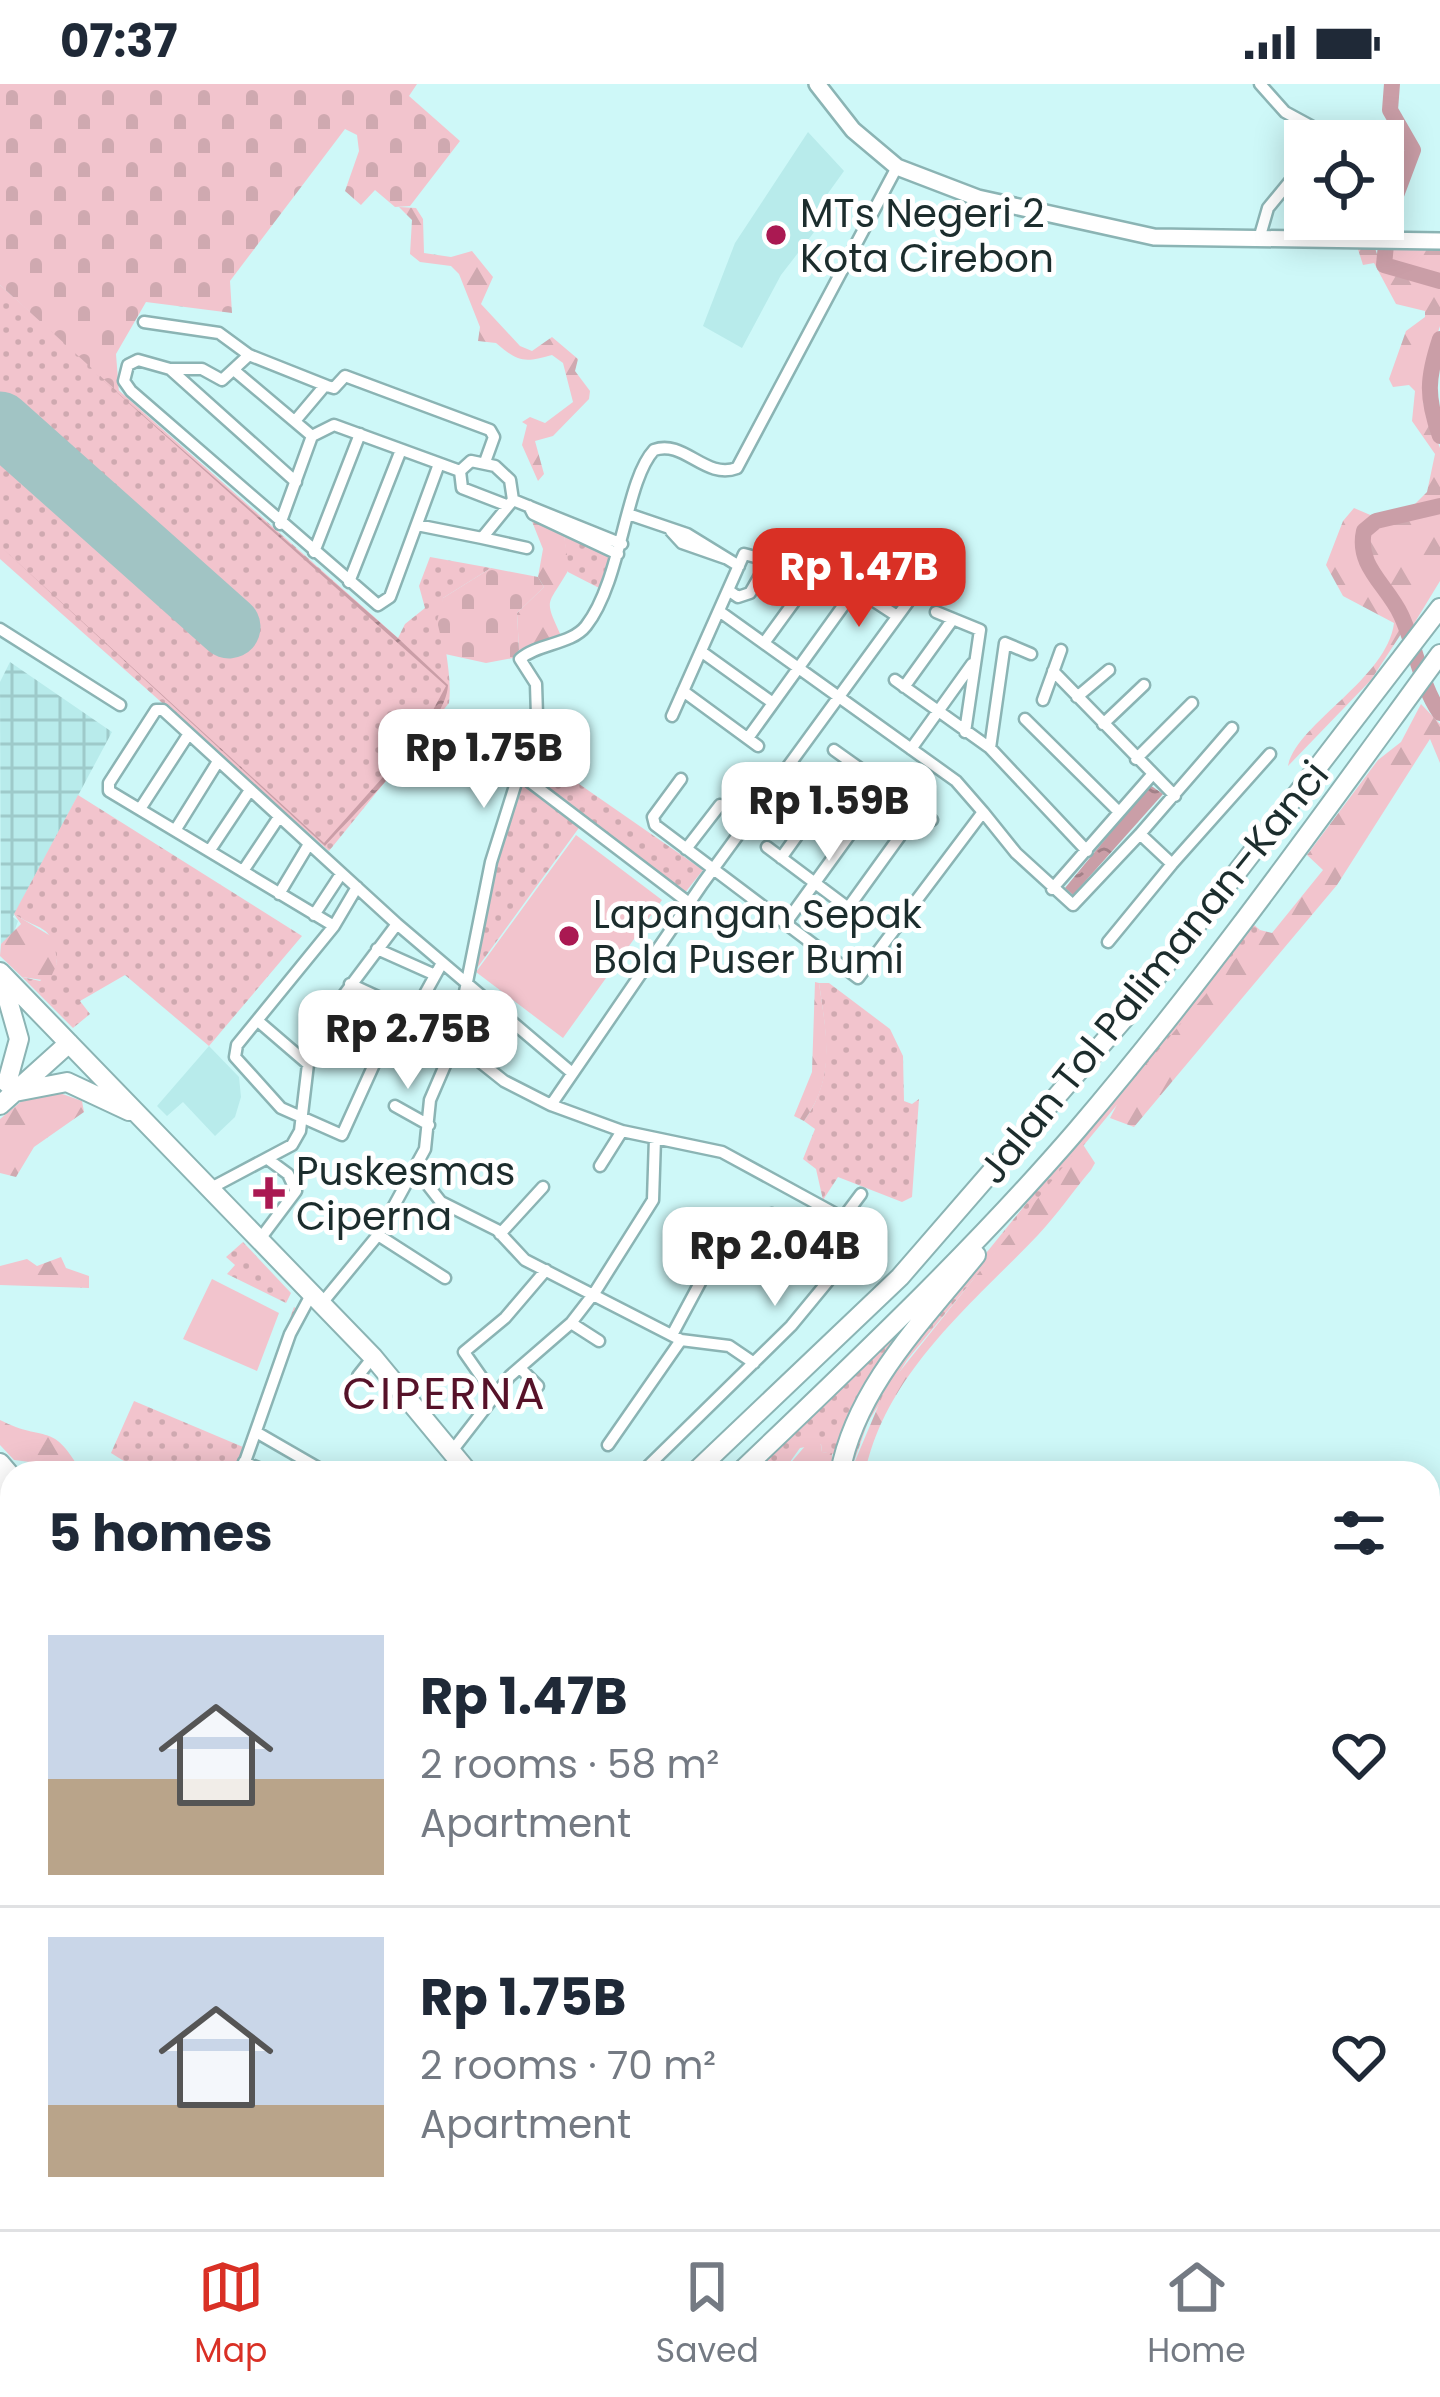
<!DOCTYPE html>
<html lang="en">
<head>
<meta charset="utf-8">
<style>
  :root { --surface:#fff; --page:#f2f2f3; --text:#1f2937; --muted:#747a83; --line:#e0e1e3; --accent:#d93025 }
  body { margin:0; font-family:Poppins,sans-serif; background:var(--page); color:var(--text); height:100vh; display:flex; flex-direction:column; font-size:45px; white-space:nowrap }
  * { box-sizing:border-box; margin:0 }
  p { font-size:39px; color:var(--muted) }
  .icon { flex:none; width:66px; height:66px; fill:none; stroke:currentColor; stroke-width:2; stroke-linecap:round; stroke-linejoin:round }
  .map { position:relative; flex:1; overflow:hidden }
  .panel { position:absolute; left:0px; top:1377px; width:1440px; height:768px; display:flex; flex-direction:column; background:var(--surface); border-radius:36px 36px 0 0; box-shadow:0 6px 30px #0003 }
  .panel>* { flex:none }
  .fabs { position:absolute; left:1284px; top:36px; display:grid; gap:24px }
  .fabs a { display:grid; place-items:center; width:120px; height:120px; border-radius:0px; background:var(--surface); box-shadow:0 6px 30px #0003; font-size:60px }
  .price { position:absolute; translate:-50% -102px; padding:0 27px; border-radius:24px; background:#fff; color:#222; font-size:39px; line-height:78px; filter:drop-shadow(0 3px 6px #0008) }
  .price::after { content:''; position:absolute; left:50%; top:72px; width:36px; height:27px; margin-left:-18px; background:inherit; clip-path:polygon(0 0,100% 0,50% 100%) }
  .price.selected { background:var(--accent); color:#fff }
  ul { padding:0; list-style:none }
  li { display:flex; align-items:center; gap:36px; height:300px; padding:0 48px }
  li+li { border-top:3px solid var(--line) }
  li span { display:grid; place-items:center; flex:none; width:336px; height:240px; border-radius:0px; color:#555 }
  li>.icon { margin-inline-start:auto }
  span .icon { width:144px; height:144px; fill:#fffc; stroke-width:1 }
  li b { font-size:51px }
  h2 { display:flex; justify-content:space-between; align-items:center; height:144px; padding:0 48px; font-size:51px }
  .status { display:flex; justify-content:space-between; align-items:center; height:84px; padding:0 60px; background:var(--surface); direction:ltr }
  .status svg { height:33px; fill:currentColor }
  .dock { display:flex; justify-content:space-around; align-items:center; height:168px; border-top:3px solid var(--line); background:var(--surface); font-size:33px; color:var(--muted) }
  .dock a { display:grid; justify-items:center; gap:6px }
  .dock .selected { color:var(--accent) }
  .map>svg:first-child { display:block }
  .built { fill:#b8ebeb }
  .industrial { fill:url(#industrial-grid) }
  .grass { fill:url(#grass-dots) }
  .forest { fill:url(#forest-firs) }
  .cemetery { fill:url(#cemetery-stones) }
  .park { fill:#f2c4cd }
  .water { fill:url(#water-ripples) }
  .lines { fill:none; stroke-linecap:round; stroke-linejoin:round }
  .stream { stroke:#ca9ea7; stroke-width:3 }
  .river { stroke:#ca9ea7; stroke-width:16 }
  .runway { stroke:#a1c4c4; stroke-width:63 }
  .street-casing { stroke:#8bb4b4; stroke-width:15 }
  .secondary-casing { stroke:#8bb4b4; stroke-width:20 }
  .highway-casing { stroke:#8bb4b4; stroke-width:22 }
  .street { stroke:#fff; stroke-width:10 }
  .secondary { stroke:#fff; stroke-width:15 }
  .highway { stroke:#fff; stroke-width:18 }
  .poi-dot { fill:#aa1952; stroke:#fff; stroke-width:4.5 }
  .labels { text-anchor:middle; stroke-width:10; stroke-linejoin:round; paint-order:stroke }
  .poi-label { font-size:39px; fill:#1c2d2d; stroke:#fff; text-anchor:start }
  .street-label { font-size:39px; fill:#1c2d2d; stroke:#fff }
  .quarter-label { font-size:45px; letter-spacing:3px; fill:#561229; stroke:#fff }
</style>
</head>
<body>
<div class="status"><b>07:37</b><svg viewBox="0 0 49 12"><path d="M0 12V9h3v3zM5 12V6h3v6zM10 12V3h3v9zM15 12V0h3v12zM26 1h20v11H26zM47 4h2v5h-2z"/></svg></div>
<div class="map">
<svg width="1440" height="2145" viewBox="0 0 1440 2145">
  <defs>
    <pattern id="industrial-grid" width="8" height="8" patternUnits="userSpaceOnUse" patternTransform="scale(3)"><rect width="8" height="8" fill="#b8ebeb"/><path d="M0 4h8M4 0v8" fill="none" stroke="#9ecaca"/></pattern>
    <pattern id="grass-dots" width="8" height="8" patternUnits="userSpaceOnUse" patternTransform="scale(3)"><rect width="8" height="8" fill="#f2c4cd"/><path d="M2 2h.1M6 6h.1" fill="none" stroke="#cfa9b0" stroke-width="1.8" stroke-linecap="round"/></pattern>
    <pattern id="forest-firs" width="22" height="20" patternUnits="userSpaceOnUse" patternTransform="scale(3)"><rect width="22" height="20" fill="#f2c4cd"/><path d="M5 1l3.5 6h-7zM16 11l3.5 6h-7z" fill="#cfa9b0"/></pattern>
    <pattern id="cemetery-stones" width="16" height="16" patternUnits="userSpaceOnUse" patternTransform="scale(3)"><rect width="16" height="16" fill="#f2c4cd"/><path d="M2 7V4a2 2 0 0 1 4 0v3zM10 15v-3a2 2 0 0 1 4 0v3z" fill="#cfa9b0"/></pattern>
    <pattern id="water-ripples" width="26" height="14" patternUnits="userSpaceOnUse" patternTransform="scale(3)"><rect width="26" height="14" fill="#ca9ea7"/><path d="M2 4q2-2 4 0t4 0M15 11q2-2 4 0t4 0" fill="none" stroke="#a38188"/></pattern>
  </defs>
  <rect width="100%" height="100%" fill="#cef8f8"/>
  <path class="built" d="M 808,48 L 844,87 L 811,133 L 818,143 L 781,191 L 742,264 L 703,242 L 735,159 Z
    M 209,962 L 239,993 L 241,1013 L 235,1033 L 215,1052 L 183,1018 L 167,1032 L 157,1022 Z"/>
  <path class="industrial" d="M 10,578 L 112,648 L 13,833 L 18,837 L 13,851 L 1,860 L 0,598 Z
    M 902,2133 L 1046,2133 L 1055,2145 L 918,2145 Z"/>
  <path class="grass" d="M 0,201 L 398,554 L 405,540 L 425,524 L 419,502 L 430,473 L 491,484 L 443,514 C 440,554 453,587 449,619 L 329,767 L 0,475 L 0,368 L 214,558 L 243,528 L 0,311 Z
    M 564,450 L 615,471 L 601,505 L 568,488 Z
    M 556,684 L 703,786 L 684,810 L 545,704 Z
    M 524,698 L 581,741 L 475,887 L 494,783 Z
    M 78,711 L 302,852 L 209,962 L 125,891 L 80,917 L 90,930 L 73,944 L 22,893 L 40,897 L 57,880 C 52,838 43,849 14,830 Z
    M 1253,840 L 1260,846 L 1256,852 L 907,1276 L 868,1338 L 850,1389 L 846,1389 L 865,1332 L 901,1274 Z
    M 819,899 L 829,899 L 890,945 L 903,972 L 904,1017 L 912,1020 L 919,1015 L 912,1113 L 902,1118 L 838,1093 L 823,1116 L 816,1085 L 803,1075 L 815,1045 L 804,1037 C 836,993 826,949 819,899 Z
    M 243,1158 L 291,1209 L 286,1219 L 227,1190 L 235,1181 L 226,1173 Z
    M 930,1212 L 834,1389 L 826,1383 L 833,1384 L 833,1370 L 822,1368 L 821,1360 L 800,1364 L 782,1389 L 753,1389 Z
    M 294,1223 L 297,1225 L 236,1389 L 143,1389 L 111,1369 L 134,1317 L 243,1363 Z
    M 1440,1509 L 1440,2145 L 1363,2145 L 1369,2133 L 1428,2133 L 1428,1807 L 1433,1786 L 1428,1772 L 1428,1532 Z
    M 652,2133 L 783,2136 L 785,2145 L 632,2145 L 634,2136 Z"/>
  <path class="forest" d="M 399,123 L 416,124 L 423,135 L 424,169 L 451,173 L 472,167 L 493,193 L 481,220 L 520,262 L 532,267 L 552,253 L 578,275 L 575,287 L 590,307 L 589,315 L 553,352 L 535,357 L 544,390 L 538,397 L 522,361 L 527,341 L 522,338 L 530,333 L 545,339 L 573,318 L 563,279 L 552,271 C 524,279 518,278 496,259 L 478,257 L 480,243 L 459,190 L 451,182 L 420,178 L 410,170 L 412,136 Z
    M 1356,159 L 1374,160 L 1381,184 L 1398,193 L 1433,196 L 1440,203 L 1440,242 L 1423,294 L 1423,318 L 1440,364 L 1440,416 L 1410,425 L 1427,408 L 1435,370 L 1412,337 L 1415,307 L 1409,301 L 1393,303 L 1389,295 L 1406,247 L 1425,233 L 1425,227 L 1396,220 L 1374,179 L 1363,181 Z
    M 1396,163 L 1440,163 L 1440,191 L 1388,178 L 1389,164 Z
    M 1354,424 L 1375,433 L 1360,444 C 1350,489 1399,508 1401,550 L 1371,596 L 1288,682 C 1296,640 1387,595 1394,539 L 1343,512 L 1326,481 L 1343,437 Z
    M 1440,427 L 1440,497 L 1412,543 L 1367,473 L 1368,449 L 1378,441 Z
    M 531,435 L 564,450 L 569,485 C 547,524 543,512 562,554 L 519,566 L 517,529 L 544,503 L 538,493 L 543,465 Z
    M 1421,620 L 1440,640 L 1440,679 L 1430,655 L 1337,801 L 1134,1043 L 1110,1034 L 1124,1007 L 1260,846 L 1272,849 L 1323,786 L 1307,771 L 1378,676 L 1401,658 Z
    M 14,830 L 54,854 L 57,880 L 49,897 L 22,893 L 0,872 L 1,860 L 21,840 Z
    M 815,898 L 819,899 C 826,949 837,992 804,1037 L 794,1032 L 812,988 Z
    M 54,1007 L 82,1017 L 84,1028 L 34,1063 L 16,1093 L 0,1089 L 0,1035 L 29,1011 Z
    M 1082,1059 L 1095,1079 L 1091,1086 C 1073,1107 1057,1131 1038,1151 C 971,1221 886,1289 865,1389 L 850,1389 L 885,1306 Z
    M 61,1173 L 66,1184 L 89,1192 L 89,1204 L 0,1201 L 0,1182 L 27,1175 L 37,1182 Z
    M 0,1336 C 47,1360 51,1335 82,1389 L 42,1389 L 38,1379 L 14,1376 L 0,1361 Z
    M 812,1354 L 820,1356 L 822,1368 L 832,1369 L 833,1384 L 826,1382 L 828,1389 L 782,1389 Z
    M 0,1423 L 12,1438 L 12,1548 L 0,1529 Z
    M 1440,1632 L 1440,1886 L 1428,1901 L 1428,1827 L 1437,1795 L 1428,1755 L 1428,1643 Z
    M 0,1652 L 12,1661 L 12,1867 L 0,1862 Z
    M 747,2133 L 902,2133 L 918,2145 L 785,2145 L 782,2136 Z"/>
  <path class="cemetery" d="M 0,0 L 417,0 L 409,12 L 460,57 L 410,122 L 395,123 L 375,106 L 361,121 L 345,107 L 359,67 L 357,51 L 345,45 L 230,197 L 232,229 L 146,218 L 116,270 L 119,309 L 0,201 Z
    M 491,484 L 538,493 L 544,503 L 517,529 L 519,566 L 513,574 L 486,579 L 445,570 L 437,537 L 443,514 Z"/>
  <path class="park" d="M 576,751 L 662,816 L 563,954 L 476,888 Z
    M 212,1195 L 279,1229 L 257,1287 L 183,1255 Z"/>
  <path class="water" d="M 95,289 L 400,556 L 448,601 C 447,642 354,729 325,762 L 0,462 L 324,759 L 418,654 L 446,602 Z
    M 1150,701 L 1163,710 L 1073,811 L 1065,804 Z"/>
  <g class="lines">
    <path class="stream" d="M 1428,1526 L 1440,1502
      M 1428,1781 L 1428,1799
      M 1360,2145 L 1366,2133"/>
    <path class="river" d="M 1392,0 L 1390,26 L 1413,66 L 1389,130 L 1384,181 L 1440,197
      M 1440,255 C 1427,294 1426,313 1440,352
      M 1440,422 L 1376,437 L 1364,447 C 1356,482 1387,501 1401,531 C 1416,563 1420,600 1440,629"/>
    <path class="runway" d="M 0,339 L 229,543"/>
    <defs>
      <path id="street" d="M 1260,0 L 1285,28 L 1320,47 L 1321,57
        M 1259,155 L 1268,124 L 1305,79
        M 144,238 L 219,249 L 249,271 L 327,302 L 334,304 L 345,292 L 490,346 L 494,353 L 485,378
        M 170,285 L 202,285 L 222,296 L 249,271
        M 235,287 L 312,352
        M 295,337 L 322,305
        M 460,387 L 462,404 L 506,421
        M 296,398 L 170,285 L 138,276 L 128,281 L 124,297 L 131,307 L 378,521 L 390,513 L 439,380
        M 513,416 L 622,460
        M 529,422 L 533,430 L 618,470
        M 631,431 L 687,450 L 739,482
        M 280,440 L 312,352 L 334,341 L 460,387 L 471,377 L 495,382 L 510,396 L 513,416
        M 417,441 L 482,454 L 513,416
        M 671,447 L 682,459 L 725,474
        M 482,454 L 527,464
        M 314,468 L 360,350
        M 349,498 L 401,366
        M 728,506 L 738,513 L 750,509 L 770,474
        M 719,527 L 956,697 L 983,728
        M 936,528 L 980,546 L 965,648
        M 0,545 L 120,621
        M 764,559 L 815,489
        M 702,568 L 773,619
        M 1053,587 L 1175,712
        M 895,596 L 990,664 L 1087,767
        M 904,603 L 953,535
        M 683,607 L 758,662
        M 1077,613 L 1109,586
        M 1043,616 L 1061,566
        M 672,632 L 744,470 L 842,496 L 897,532
        M 1025,635 L 1119,728
        M 1103,640 L 1144,601
        M 748,654 L 856,504
        M 990,664 L 1005,559 L 1031,570
        M 911,665 L 972,580
        M 834,666 L 932,736
        M 1136,675 L 1192,619
        M 521,691 L 689,819
        M 681,695 L 653,733 L 655,741 L 858,894 L 983,728 L 1016,769 L 1073,821 L 1140,750 L 1172,780 L 1270,670
        M 140,725 L 188,651
        M 176,745 L 217,679
        M 1140,750 L 1232,644
        M 767,763 L 863,835
        M 686,765 L 720,721
        M 210,766 L 250,706
        M 781,774 L 850,678
        M 243,787 L 279,733
        M 357,803 L 334,842 L 237,961 L 235,973 L 281,1024 L 342,1051 L 381,965
        M 1052,805 L 1151,692
        M 279,810 L 309,760
        M 848,824 L 918,727
        M 314,831 L 341,790
        M 785,840 L 884,703
        M 334,842 L 109,707 L 109,699 L 156,626 L 163,626 L 397,840 L 571,988
        M 1108,858 L 1172,780
        M 377,865 L 433,890
        M 350,900 L 411,928
        M 258,937 L 308,980
        M 322,940 L 394,966 L 442,879
        M 455,958 L 504,997 L 551,1021 L 703,799 L 916,507
        M 551,1021 L 622,1047 L 722,1068 L 843,1134 L 861,1110
        M 395,1022 L 429,1041
        M 600,1082 L 622,1047
        M 416,1086 L 441,1118 L 497,1146 L 525,1176 L 681,1256 L 729,1262 L 754,1279
        M 211,1104 L 292,1061 L 300,1047 L 308,980 L 322,940 L 397,840
        M 500,1150 L 543,1103
        M 378,1151 L 445,1194
        M 260,1155 L 296,1107 L 288,1090 L 269,1076
        M 823,1168 L 843,1134
        M 322,1219 L 378,1151 L 425,1065 L 430,1016 L 455,958 L 491,778 L 537,632 L 536,600 L 520,575 C 538,559 571,561 586,542 C 622,496 625,397 654,366 C 684,355 705,396 737,384 L 897,83
        M 571,1239 L 599,1257
        M 672,1251 L 702,1195 L 706,1139
        M 520,1284 L 538,1302
        M 358,1292 L 373,1273
        M 494,1311 L 464,1268 L 505,1234 L 546,1186
        M 256,1348 L 327,1389
        M 608,1361 L 681,1256
        M 452,1367 L 510,1292 L 571,1239 L 595,1208 L 653,1116 L 655,1054
        M 244,1378 L 270,1389
        M 241,1389 L 290,1250 L 312,1209
        M 641,1389 L 791,1242 L 838,1185 L 772,1130
        M 261,2145 L 271,2133
        M 328,2145 L 342,2133
        M 399,2145 L 411,2139 L 417,2145
        M 468,2145 L 480,2134"/>
      <path id="secondary" d="M 817,0 L 853,46 L 897,83 L 978,114 L 1154,153 L 1440,157"/>
      <path id="highway" d="M 0,888 L 373,1273 L 469,1389
        M 2,895 L 19,955 L 7,999
        M 15,1008 L 67,998 L 129,1027
        M 0,1021 L 69,959
        M 0,1379 L 12,1393
        M 694,1389 L 900,1193 L 1128,930 L 1440,524
        M 739,1389 C 855,1278 972,1168 1077,1046 C 1206,895 1323,730 1440,570
        M 840,1389 C 856,1303 923,1237 976,1171
        M 0,1400 L 12,1415
        M 0,1940 L 12,1931
        M 0,1958 L 12,1950
        M 0,1990 L 12,1982
        M 1070,2133 L 1079,2145
        M 1093,2133 L 1096,2145"/>
    </defs>
    <use href="#street" class="street-casing"/>
    <use href="#secondary" class="secondary-casing"/>
    <use href="#highway" class="highway-casing"/>
    <use href="#street" class="street"/>
    <use href="#secondary" class="secondary"/>
    <use href="#highway" class="highway"/>
  </g>
  <g class="poi-dot">
    <circle cx="776" cy="151" r="12"/>
    <circle cx="569" cy="852" r="12"/>
    <path d="M263 1091h12v12h12v12h-12v12h-12v-12h-12v-12h12z"/>
  </g>
  <g class="labels">
    <g class="poi-label">
      <text x="800" y="143">MTs Negeri 2<tspan x="800" dy="45">Kota Cirebon</tspan></text>
      <text x="593" y="844">Lapangan Sepak<tspan x="593" dy="45">Bola Puser Bumi</tspan></text>
      <text x="296" y="1101">Puskesmas<tspan x="296" dy="45">Ciperna</tspan></text>
    </g>
    <g class="street-label">
      <text transform="translate(1153 888) rotate(-51)" y="14">Jalan Tol Palimanan–Kanci</text>
    </g>
    <g class="quarter-label">
      <text x="445" y="1325">CIPERNA</text>
    </g>
  </g>
</svg>
<div class="fabs">
<a><svg class="icon" aria-label="locate" viewBox="0 0 24 24"><circle cx="12" cy="12" r="6"/><path d="M12 2v4M12 18v4M2 12h4M18 12h4"/></svg></a>
</div>
<b class="price selected" style="left:859px;top:546px">Rp 1.47B</b>
<b class="price" style="left:484px;top:727px">Rp 1.75B</b>
<b class="price" style="left:829px;top:780px">Rp 1.59B</b>
<b class="price" style="left:408px;top:1008px">Rp 2.75B</b>
<b class="price" style="left:775px;top:1225px">Rp 2.04B</b>
<section class="panel">
<h2>5 homes<svg class="icon" aria-label="filters" viewBox="0 0 24 24"><path d="M4 7h16M4 17h16"/><circle cx="9" cy="7" r="2"/><circle cx="15" cy="17" r="2"/></svg></h2>
<ul>
<li><span style="background:linear-gradient(#c9d6e8 60%,#b9a48a 0)"><svg class="icon" aria-label="home" viewBox="0 0 24 24"><path d="M3 11l9-7 9 7M6 9v11h12V9"/></svg></span><div><b>Rp 1.47B</b><p>2 rooms · 58 m²</p><p>Apartment</p></div><svg class="icon" aria-label="heart" viewBox="0 0 24 24"><path d="M12 20l-8-8c-3-5 5-10 8-4 3-6 11-1 8 4z"/></svg></li>
<li><span style="background:linear-gradient(#c9d6e8 70%,#b9a48a 0)"><svg class="icon" aria-label="home" viewBox="0 0 24 24"><path d="M3 11l9-7 9 7M6 9v11h12V9"/></svg></span><div><b>Rp 1.75B</b><p>2 rooms · 70 m²</p><p>Apartment</p></div><svg class="icon" aria-label="heart" viewBox="0 0 24 24"><path d="M12 20l-8-8c-3-5 5-10 8-4 3-6 11-1 8 4z"/></svg></li>
</ul>
</section>
</div>
<nav class="dock">
<a class="selected"><svg class="icon" aria-label="map" viewBox="0 0 24 24"><path d="M3 6l6-2 6 2 6-2v14l-6 2-6-2-6 2zM9 4v14M15 6v14"/></svg>Map</a>
<a><svg class="icon" aria-label="saved" viewBox="0 0 24 24"><path d="M7 4h10v16l-5-4-5 4z"/></svg>Saved</a>
<a><svg class="icon" aria-label="home" viewBox="0 0 24 24"><path d="M3 11l9-7 9 7M6 9v11h12V9"/></svg>Home</a>
</nav>
</body>
</html>
